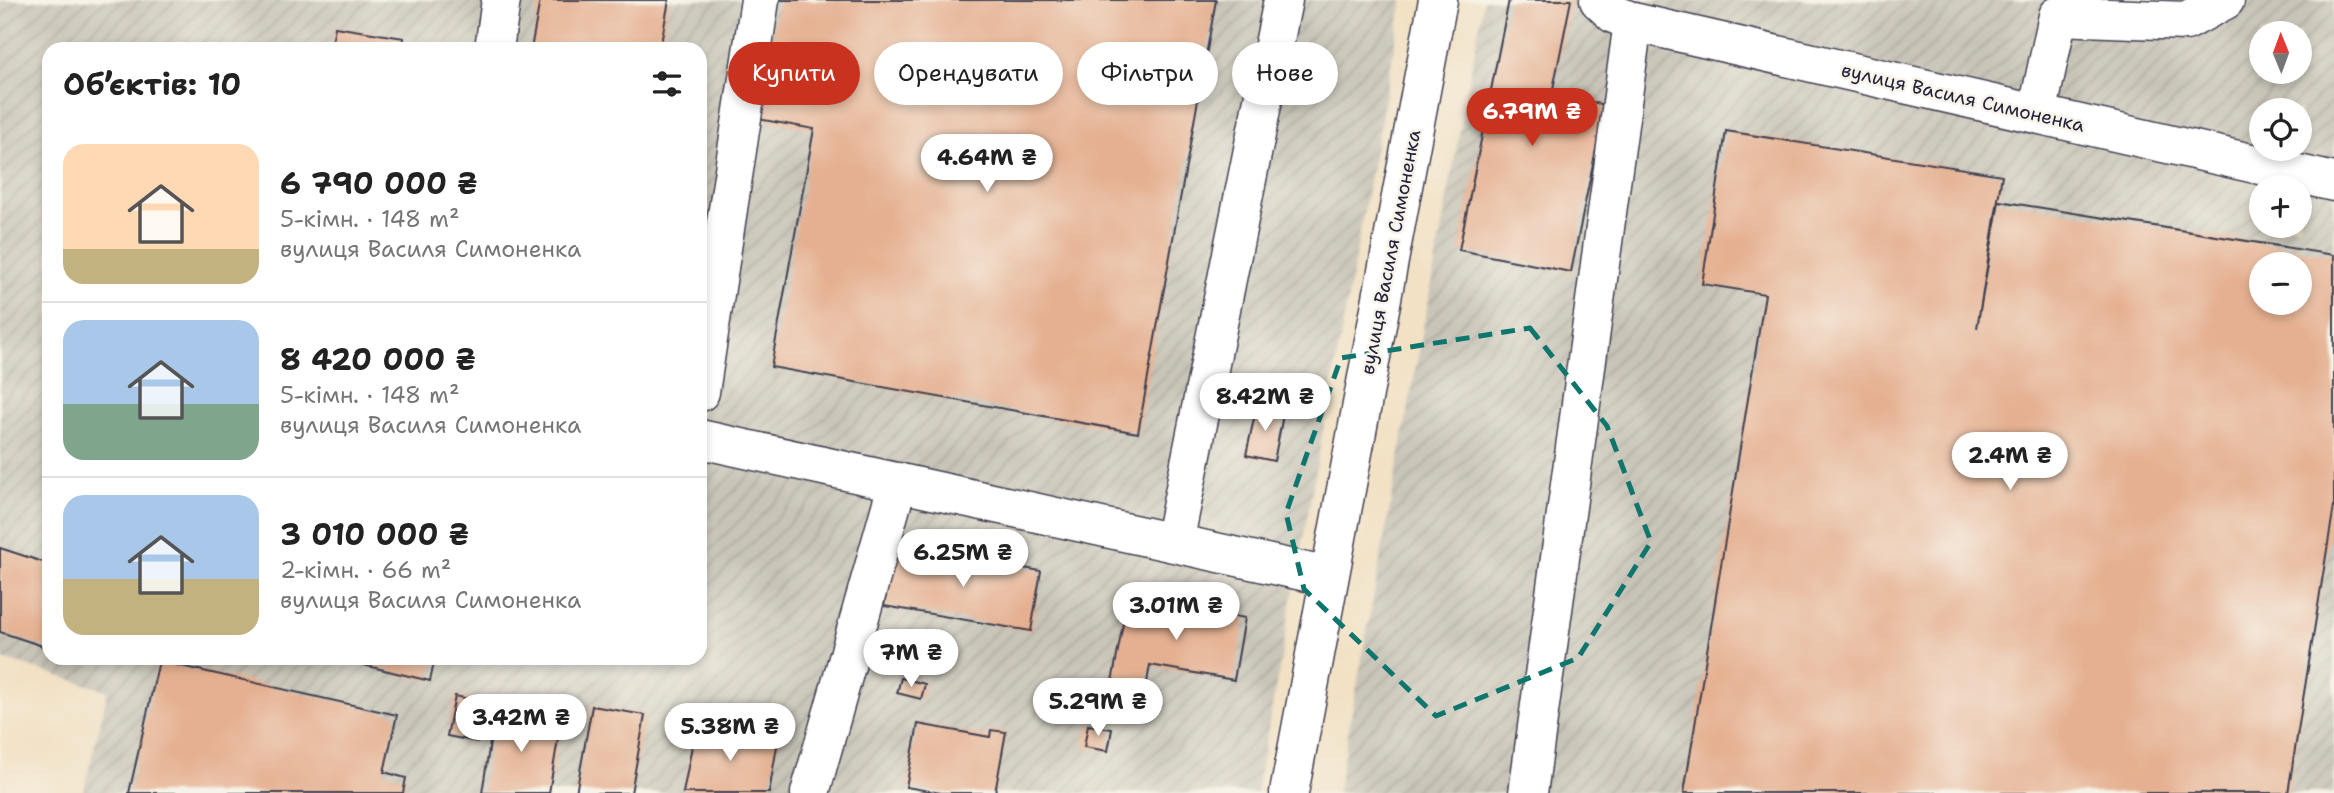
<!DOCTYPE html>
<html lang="uk">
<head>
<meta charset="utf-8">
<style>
  :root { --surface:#fff; --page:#f2f2f2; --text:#222; --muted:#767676; --line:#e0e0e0; --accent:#c8321e }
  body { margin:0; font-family:"Shantell Sans",sans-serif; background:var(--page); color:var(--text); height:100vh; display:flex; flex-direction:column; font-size:26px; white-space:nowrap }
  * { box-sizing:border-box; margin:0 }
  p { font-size:23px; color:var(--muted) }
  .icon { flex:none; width:38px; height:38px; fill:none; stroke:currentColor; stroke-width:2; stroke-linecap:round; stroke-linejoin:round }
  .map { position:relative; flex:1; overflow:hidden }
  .details { position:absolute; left:42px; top:42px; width:665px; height:623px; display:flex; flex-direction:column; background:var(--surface); border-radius:21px; box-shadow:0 4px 10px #0003 }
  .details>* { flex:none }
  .banner { position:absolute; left:728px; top:42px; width:665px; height:63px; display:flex; gap:14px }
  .needle { width:46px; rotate:359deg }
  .buttons { position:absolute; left:2249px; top:21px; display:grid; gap:14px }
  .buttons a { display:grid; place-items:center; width:63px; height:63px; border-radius:50%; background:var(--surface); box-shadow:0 4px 10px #0003; font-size:35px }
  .price { position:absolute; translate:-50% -60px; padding:0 16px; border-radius:24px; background:#fff; color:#222; font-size:23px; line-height:46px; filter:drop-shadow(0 2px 4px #0008) }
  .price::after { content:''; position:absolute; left:50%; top:42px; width:21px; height:16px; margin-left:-10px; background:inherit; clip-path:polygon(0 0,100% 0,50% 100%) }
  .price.active { background:var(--accent); color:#fff }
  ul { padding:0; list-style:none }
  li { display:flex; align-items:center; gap:21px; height:175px; padding:0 21px }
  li+li { border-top:2px solid var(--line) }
  li span { display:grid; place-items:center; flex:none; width:196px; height:140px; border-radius:21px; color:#555 }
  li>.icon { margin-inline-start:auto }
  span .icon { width:84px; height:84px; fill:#fffc; stroke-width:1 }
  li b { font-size:30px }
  h2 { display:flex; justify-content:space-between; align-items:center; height:84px; padding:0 21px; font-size:30px }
  .chip { padding:0 24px; border-radius:32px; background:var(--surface); box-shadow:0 4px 10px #0003; font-size:24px; line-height:63px }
  .chip.active { background:var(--accent); color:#fff }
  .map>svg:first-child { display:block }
  .industrial { fill:url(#industrial-furrows); fill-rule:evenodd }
  .building { fill:#e5b091; fill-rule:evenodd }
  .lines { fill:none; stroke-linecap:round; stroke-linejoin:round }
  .minor-casing { stroke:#413f50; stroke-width:41 }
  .minor { stroke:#fff; stroke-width:38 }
  .marked { fill:none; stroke:#0f766e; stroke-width:5; stroke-dasharray:14 9; stroke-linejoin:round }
  .labels { text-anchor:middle; stroke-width:5; stroke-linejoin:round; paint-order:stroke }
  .street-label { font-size:19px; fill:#22223b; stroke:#f7f3e8 }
</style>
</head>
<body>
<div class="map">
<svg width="2334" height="793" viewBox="0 0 2334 793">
  <defs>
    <pattern id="industrial-furrows" width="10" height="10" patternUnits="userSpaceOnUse" patternTransform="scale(1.75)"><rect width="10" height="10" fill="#c8c4b8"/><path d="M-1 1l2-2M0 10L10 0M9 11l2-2" fill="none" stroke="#aca89f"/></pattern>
  </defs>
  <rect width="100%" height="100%" fill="#f7f3e8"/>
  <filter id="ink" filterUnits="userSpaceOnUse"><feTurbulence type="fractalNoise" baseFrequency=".0143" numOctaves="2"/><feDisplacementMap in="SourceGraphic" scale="14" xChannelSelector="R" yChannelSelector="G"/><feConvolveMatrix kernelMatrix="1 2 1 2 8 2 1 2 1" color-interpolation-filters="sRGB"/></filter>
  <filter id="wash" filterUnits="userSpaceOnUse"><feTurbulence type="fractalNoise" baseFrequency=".00686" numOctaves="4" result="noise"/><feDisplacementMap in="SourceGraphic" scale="28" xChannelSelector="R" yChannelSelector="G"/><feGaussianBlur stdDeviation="1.57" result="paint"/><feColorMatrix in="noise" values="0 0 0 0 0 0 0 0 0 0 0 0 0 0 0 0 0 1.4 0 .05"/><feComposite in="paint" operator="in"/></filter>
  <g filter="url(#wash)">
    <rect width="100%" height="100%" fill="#f2e1c5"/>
    <path class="industrial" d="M 0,0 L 1403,0 L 1256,793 L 83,793 L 108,691 L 0,658 ZM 49,49 L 700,49 L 700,658 L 49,658 Z
      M 1484,0 L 2334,0 L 2334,793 L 1337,793 ZM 2261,33 L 2300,33 L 2300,72 L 2261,72 ZM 2261,110 L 2300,110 L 2300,149 L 2261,149 ZM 2261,187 L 2300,187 L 2300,226 L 2261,226 ZM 2261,264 L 2300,264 L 2300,303 L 2261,303 Z"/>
    <g id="blocks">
      <path class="building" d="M 540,0 L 669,0 L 660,49 L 531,49 Z
        M 779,0 L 1216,0 L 1138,433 L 771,367 L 814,129 L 758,119 Z
        M 1509,0 L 1571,0 L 1552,94 L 1605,105 L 1571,272 L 1459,250 Z
        M 335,27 L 404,38 L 402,49 L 331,49 Z
        M 1726,131 L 2002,175 L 1977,328 L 1999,201 L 2334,255 L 2334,506 L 2288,793 L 1684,793 L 1765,294 L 1702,284 ZM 2261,264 L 2300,264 L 2300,303 L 2261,303 Z
        M 1257,405 L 1284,410 L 1274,461 L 1246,455 Z
        M 895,546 L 1041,571 L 1031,631 L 884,606 Z
        M 0,548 L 49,564 L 49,648 L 0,632 Z
        M 1128,597 L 1245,618 L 1234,680 L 1150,665 L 1146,688 L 1112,682 Z
        M 334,658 L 435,658 L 430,681 Z
        M 159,661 L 397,715 L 384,772 L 406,778 L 403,793 L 129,793 Z
        M 901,678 L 925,684 L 921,699 L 897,693 Z
        M 455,696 L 487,703 L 478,742 L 447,736 Z
        M 592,706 L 645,715 L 631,793 L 576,793 Z
        M 495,711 L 561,721 L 549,793 L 482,793 Z
        M 918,724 L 990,737 L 991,730 L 1006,732 L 995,793 L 941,793 L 906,787 Z
        M 696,725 L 778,740 L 769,793 L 683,793 Z
        M 1088,725 L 1112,729 L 1108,751 L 1084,747 Z"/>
    </g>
  </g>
  <g filter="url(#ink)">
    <use href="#blocks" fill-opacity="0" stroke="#413f50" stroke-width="2"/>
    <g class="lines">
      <defs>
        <path id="minor" d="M 1599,0 L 1614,14 L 1633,22 L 2334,182
          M 494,49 L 501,0
          M 2037,114 L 2058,16 L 2186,21 L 2225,0
          M 700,392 L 760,0
          M 700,439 L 1329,577
          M 1174,543 L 1283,0
          M 810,793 L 898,482
          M 1289,793 L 1438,0
          M 1528,793 L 1633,22"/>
      </defs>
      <use href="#minor" class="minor-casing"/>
      <use href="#minor" class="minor"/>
    </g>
  </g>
  <path class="marked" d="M 1530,328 L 1607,426 L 1651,542 L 1578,658 L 1436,716 L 1304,589 L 1286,513 L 1341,358 Z"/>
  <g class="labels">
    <g class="street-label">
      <text transform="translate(1963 97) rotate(13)" y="7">вулиця Василя Симоненка</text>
      <text transform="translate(1390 252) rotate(-79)" y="7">вулиця Василя Симоненка</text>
    </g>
  </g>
</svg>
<div class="buttons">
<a><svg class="needle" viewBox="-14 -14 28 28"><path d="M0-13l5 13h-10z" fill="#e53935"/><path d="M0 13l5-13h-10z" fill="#767676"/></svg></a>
<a><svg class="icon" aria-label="locate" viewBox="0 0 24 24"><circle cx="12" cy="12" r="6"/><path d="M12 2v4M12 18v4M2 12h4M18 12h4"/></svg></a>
<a>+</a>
<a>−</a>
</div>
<b class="price active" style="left:1532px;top:148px">6.79M ₴</b>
<b class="price" style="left:987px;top:194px">4.64M ₴</b>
<b class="price" style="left:1265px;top:433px">8.42M ₴</b>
<b class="price" style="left:2010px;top:492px">2.4M ₴</b>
<b class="price" style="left:963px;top:589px">6.25M ₴</b>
<b class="price" style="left:1176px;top:642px">3.01M ₴</b>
<b class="price" style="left:911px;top:689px">7M ₴</b>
<b class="price" style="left:1098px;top:738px">5.29M ₴</b>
<b class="price" style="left:521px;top:754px">3.42M ₴</b>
<b class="price" style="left:730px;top:763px">5.38M ₴</b>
<div class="banner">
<a class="chip active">Купити</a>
<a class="chip">Орендувати</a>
<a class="chip">Фільтри</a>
<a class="chip">Нове</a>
</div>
<section class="details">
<h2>Об’єктів: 10<svg class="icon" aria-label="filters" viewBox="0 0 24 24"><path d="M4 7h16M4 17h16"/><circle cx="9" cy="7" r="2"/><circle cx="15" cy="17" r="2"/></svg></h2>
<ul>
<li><span style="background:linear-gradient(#ffd9b3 75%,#c2b280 0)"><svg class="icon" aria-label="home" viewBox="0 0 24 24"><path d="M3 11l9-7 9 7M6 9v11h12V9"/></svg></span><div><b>6 790 000 ₴</b><p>5-кімн. · 148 m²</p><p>вулиця Василя Симоненка</p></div></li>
<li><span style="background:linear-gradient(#a9c7e8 60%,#7fa58c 0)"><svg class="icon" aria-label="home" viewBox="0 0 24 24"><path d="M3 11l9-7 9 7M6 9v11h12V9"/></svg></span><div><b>8 420 000 ₴</b><p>5-кімн. · 148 m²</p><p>вулиця Василя Симоненка</p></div></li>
<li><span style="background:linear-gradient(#a9c7e8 60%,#c2b280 0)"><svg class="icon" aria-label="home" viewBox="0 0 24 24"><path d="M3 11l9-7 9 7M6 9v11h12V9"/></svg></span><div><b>3 010 000 ₴</b><p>2-кімн. · 66 m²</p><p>вулиця Василя Симоненка</p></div></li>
</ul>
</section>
</div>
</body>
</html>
